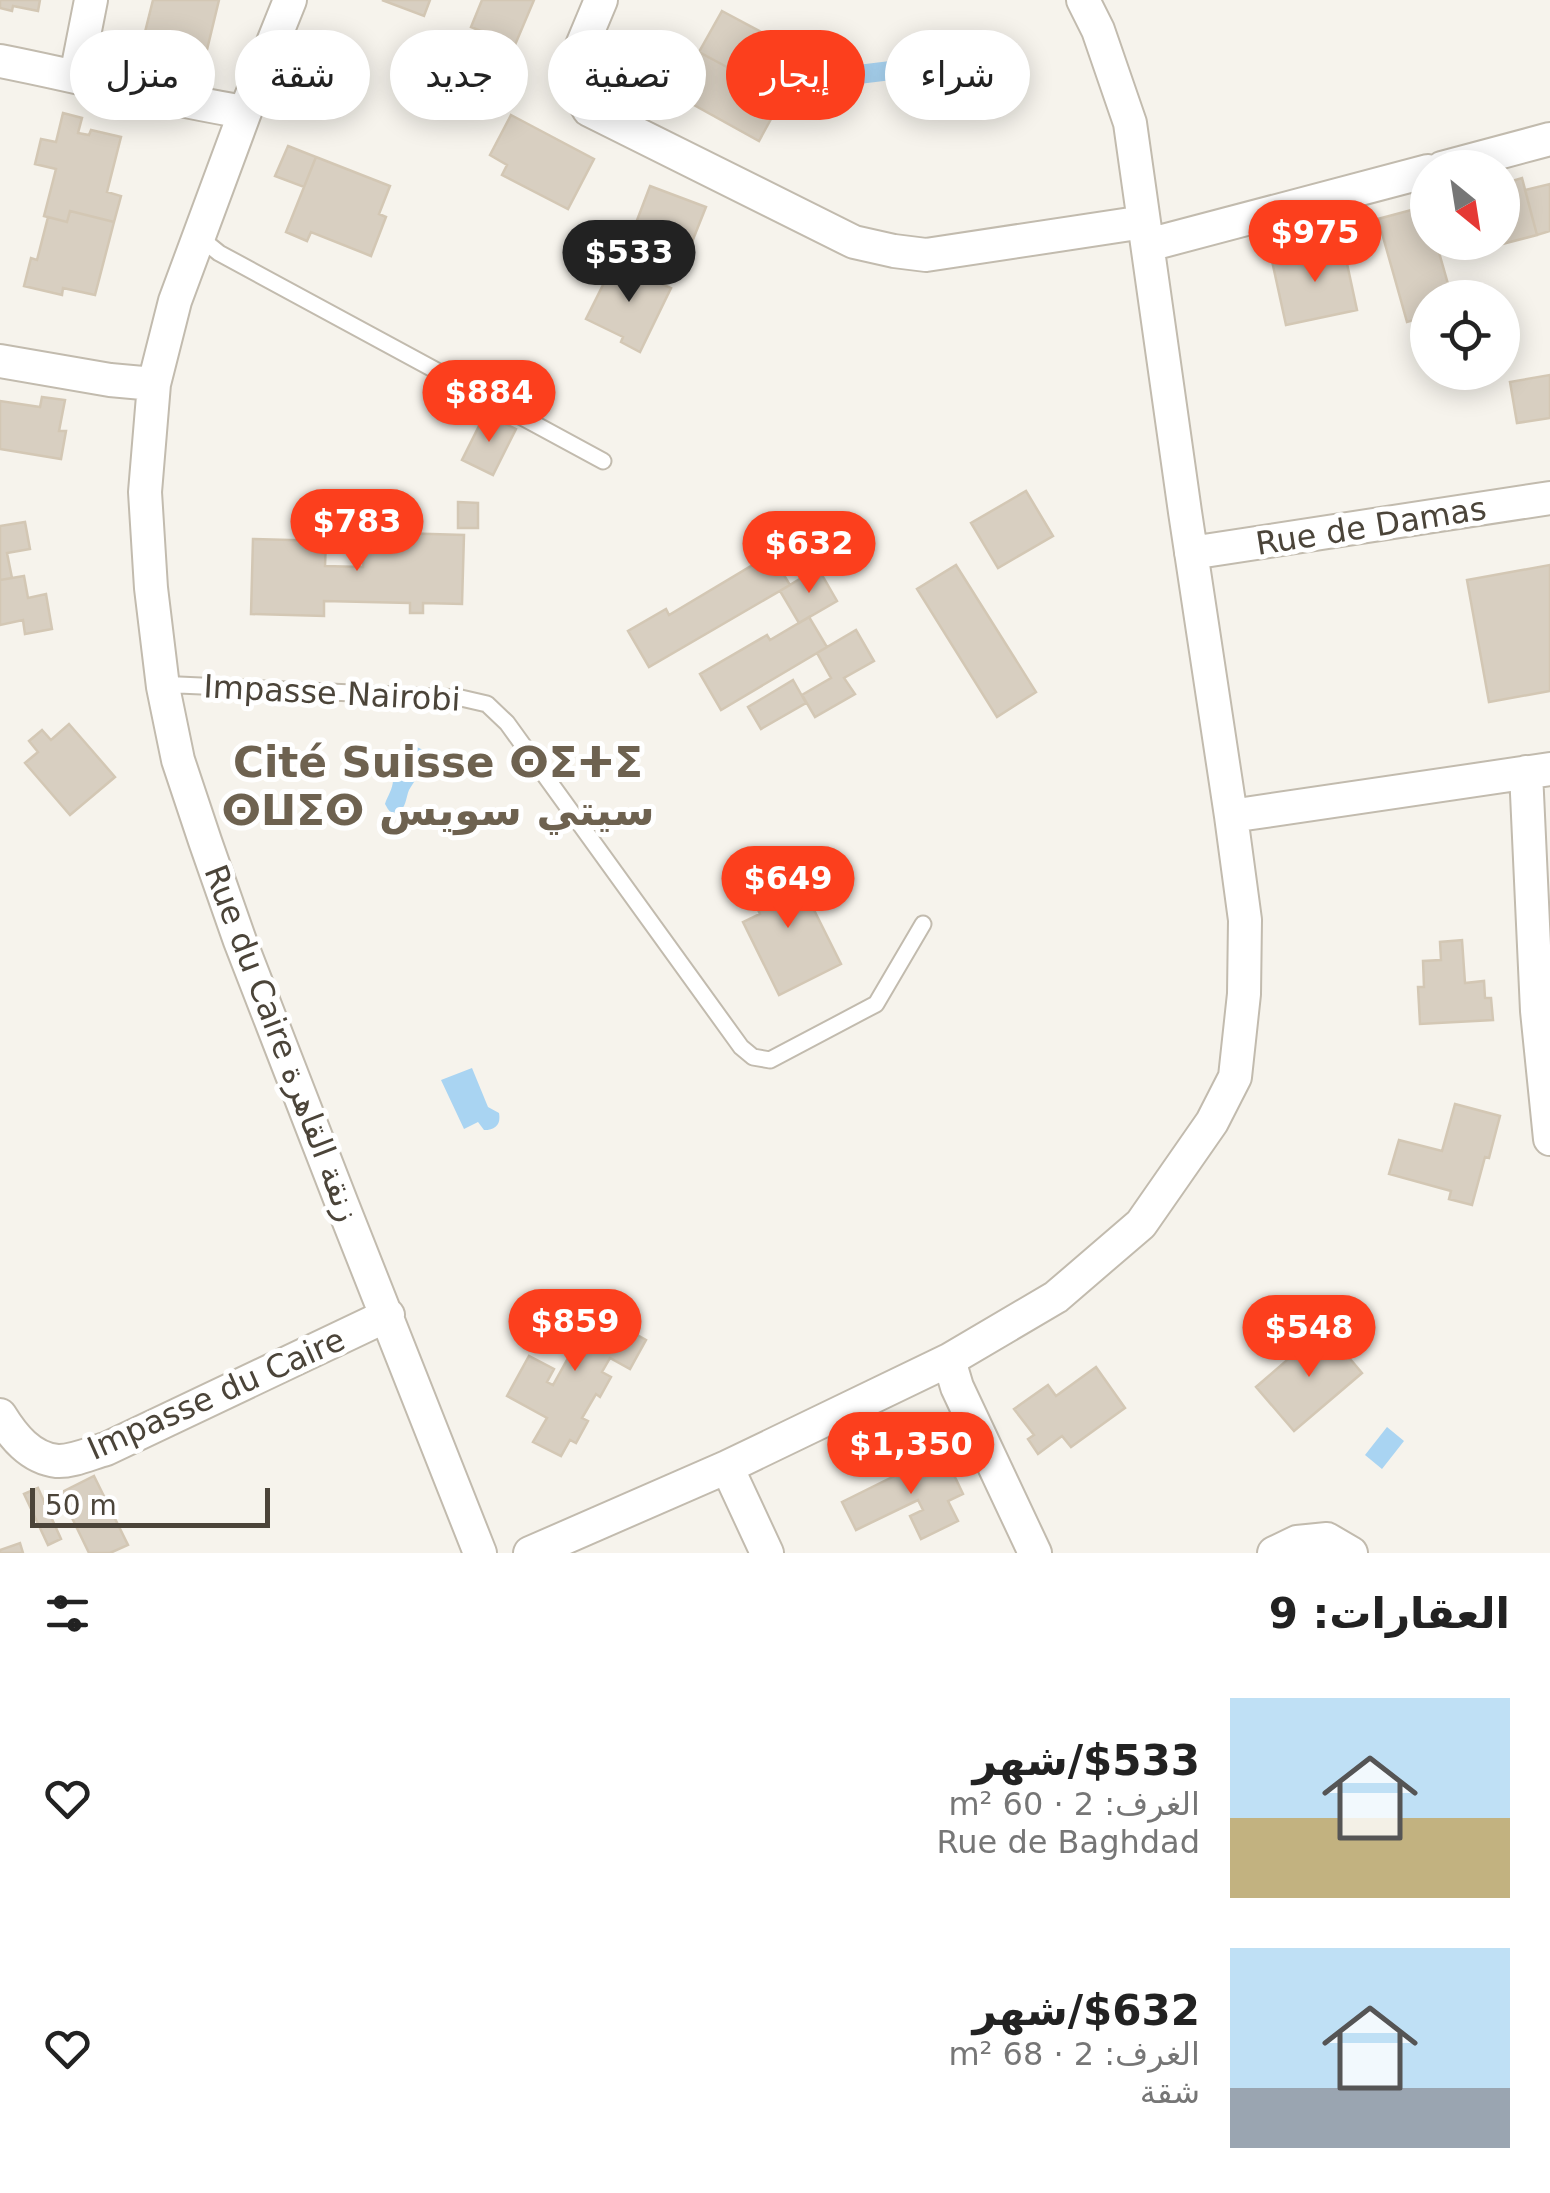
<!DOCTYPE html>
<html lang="ar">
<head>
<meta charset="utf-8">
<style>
  :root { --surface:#fff; --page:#f6f6f6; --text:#222; --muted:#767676; --accent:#fc3f1d }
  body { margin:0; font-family:"DejaVu Sans","Noto Naskh Arabic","Noto Sans Tifinagh",sans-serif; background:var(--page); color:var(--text); direction:rtl; height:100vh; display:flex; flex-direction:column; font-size:38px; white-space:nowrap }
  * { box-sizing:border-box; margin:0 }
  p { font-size:32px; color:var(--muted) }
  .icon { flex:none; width:55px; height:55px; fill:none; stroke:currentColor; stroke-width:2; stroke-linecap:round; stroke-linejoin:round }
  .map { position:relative; height:1553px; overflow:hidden; direction:ltr }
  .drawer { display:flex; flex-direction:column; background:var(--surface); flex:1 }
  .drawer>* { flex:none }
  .guide { position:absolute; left:30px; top:30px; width:1000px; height:90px; direction:rtl; display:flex; gap:20px }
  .needle { width:65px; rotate:150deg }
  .fabs { position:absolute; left:1410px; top:150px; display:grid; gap:20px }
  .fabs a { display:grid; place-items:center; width:110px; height:110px; border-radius:50%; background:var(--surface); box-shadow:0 5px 25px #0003; font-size:50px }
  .scale { position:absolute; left:30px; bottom:25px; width:240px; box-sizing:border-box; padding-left:10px; border:5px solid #4b4439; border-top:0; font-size:28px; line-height:35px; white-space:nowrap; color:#4b4439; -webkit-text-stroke:8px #fff; paint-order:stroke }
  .price { position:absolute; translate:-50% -85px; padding:0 22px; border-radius:35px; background:var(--accent); color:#fff; font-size:32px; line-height:65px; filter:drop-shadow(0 2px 5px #0008) }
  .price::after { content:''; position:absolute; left:50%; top:60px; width:30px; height:22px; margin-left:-15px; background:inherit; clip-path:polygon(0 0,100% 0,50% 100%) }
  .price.active { background:#222; color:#fff }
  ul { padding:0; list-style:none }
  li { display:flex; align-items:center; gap:30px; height:250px; padding:0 40px }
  li span { display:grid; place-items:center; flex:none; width:280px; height:200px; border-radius:0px; color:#555 }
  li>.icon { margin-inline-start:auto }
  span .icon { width:120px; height:120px; fill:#fffc; stroke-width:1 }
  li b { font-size:42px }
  h2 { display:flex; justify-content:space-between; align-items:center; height:120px; padding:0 40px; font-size:42px }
  .pill { padding:0 35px; border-radius:45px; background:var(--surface); box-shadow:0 5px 25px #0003; font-size:35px; line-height:90px }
  .pill.active { background:var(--accent); color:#fff }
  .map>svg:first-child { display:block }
  .water { fill:#a9d4f2 }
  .building { fill:#d8cfc1; stroke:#d3c7b4; stroke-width:2.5 }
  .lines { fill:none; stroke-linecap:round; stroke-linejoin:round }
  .lane-casing { stroke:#c2bbae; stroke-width:19 }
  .street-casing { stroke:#c2bbae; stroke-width:36 }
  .lane { stroke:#fff; stroke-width:15 }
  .street { stroke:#fff; stroke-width:32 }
  .labels { text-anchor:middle; stroke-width:10; stroke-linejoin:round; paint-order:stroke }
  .street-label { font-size:32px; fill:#4b4439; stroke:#fff }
  .district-label { font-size:42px; font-weight:bold; fill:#6e6250; stroke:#fff }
</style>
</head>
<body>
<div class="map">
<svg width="1550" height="1553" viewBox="0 0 1550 1553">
  <rect width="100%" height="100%" fill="#f6f3ec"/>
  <path class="water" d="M 890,61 L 892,80 L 851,85 L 849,66 Z
    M 408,745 C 443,750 418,774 409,790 C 406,797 406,809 398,812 C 389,814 388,809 385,804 C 387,797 393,789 393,780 C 395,763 388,753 408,745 Z
    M 472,1068 L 488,1107 L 499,1113 C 501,1124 496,1130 484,1130 L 478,1122 L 464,1129 L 441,1080 Z
    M 1387,1427 L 1404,1441 L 1382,1469 L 1365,1455 Z"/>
  <path class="building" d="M 0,0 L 40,0 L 38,11 L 13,6 L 12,11 L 0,8 Z
    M 153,0 L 219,0 L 205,58 L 142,44 Z
    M 382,0 L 430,0 L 424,16 Z
    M 482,0 L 534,0 L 515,45 L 471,27 Z
    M 722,11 L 806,56 L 783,97 L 699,52 Z
    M 699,52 L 783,97 L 759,141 L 676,95 Z
    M 63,113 L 82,118 L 78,133 L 89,135 L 91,130 L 121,137 L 107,192 L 121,196 L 114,222 L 70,211 L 67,222 L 44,216 L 56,169 L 35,164 L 41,139 L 56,142 Z
    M 511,115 L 594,159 L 568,209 L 502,175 L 507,165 L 490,155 Z
    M 288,146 L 316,157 L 304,187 L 275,176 Z
    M 316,157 L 390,186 L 379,214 L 386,217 L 371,256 L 311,232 L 307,241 L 286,232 Z
    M 1522,178 L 1537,235 L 1483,249 L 1481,242 L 1502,242 L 1502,184 Z
    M 1550,184 L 1550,231 L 1537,235 L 1525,190 Z
    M 650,186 L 706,207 L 686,257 L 631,236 Z
    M 1426,206 L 1428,242 L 1436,242 L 1452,298 L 1428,298 L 1428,316 L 1407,322 L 1378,219 Z
    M 70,211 L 114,222 L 95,295 L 63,288 L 62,295 L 24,286 L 31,258 L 37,260 L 48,217 L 67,222 Z
    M 1343,245 L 1357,310 L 1286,325 L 1272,261 Z
    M 613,265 L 633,275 L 637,266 L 653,274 L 651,279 L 671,288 L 640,352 L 621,342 L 623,337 L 586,319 Z
    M 1550,375 L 1550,418 L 1517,423 L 1510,382 Z
    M 42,397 L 65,400 L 59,431 L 66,431 L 61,459 L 0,449 L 0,401 L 40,407 Z
    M 485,414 L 516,429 L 493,475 L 462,460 Z
    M 1026,491 L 1053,536 L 998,568 L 971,523 Z
    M 458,502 L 478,503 L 478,528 L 458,528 Z
    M 25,522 L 30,549 L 7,553 L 12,578 L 0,580 L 0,526 Z
    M 364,532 L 464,535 L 462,604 L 423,603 L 423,613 L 410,613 L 410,603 L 324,601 L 324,616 L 251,614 L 253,539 L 326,541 L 325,566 L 363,567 Z
    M 771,554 L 790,585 L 649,667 L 628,631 L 666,609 L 669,615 Z
    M 956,565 L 1036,692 L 997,717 L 917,589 Z
    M 1550,565 L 1550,691 L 1489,702 L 1467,580 Z
    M 818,568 L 837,601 L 799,623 L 780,591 Z
    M 24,576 L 28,598 L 46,594 L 52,629 L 25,634 L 23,620 L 0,625 L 0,580 Z
    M 809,617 L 827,647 L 721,710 L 700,674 L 767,635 L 770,640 Z
    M 856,630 L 874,661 L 844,678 L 855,694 L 815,717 L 802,695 L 831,678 L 817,653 Z
    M 793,680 L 806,703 L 761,729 L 748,707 Z
    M 69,724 L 115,777 L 70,815 L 25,763 L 38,752 L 29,741 L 42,730 L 51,740 Z
    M 775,865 L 782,880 L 796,874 L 841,964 L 779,995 L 743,922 L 760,914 L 744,881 Z
    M 1462,940 L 1465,983 L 1484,981 L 1485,998 L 1491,998 L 1493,1020 L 1420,1024 L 1418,987 L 1424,987 L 1423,961 L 1441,960 L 1440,942 Z
    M 1455,1104 L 1500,1116 L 1489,1158 L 1485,1157 L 1472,1205 L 1449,1199 L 1451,1191 L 1389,1174 L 1399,1140 L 1442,1151 Z
    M 577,1291 L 593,1300 L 589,1308 L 646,1340 L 630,1369 L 610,1358 L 602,1372 L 611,1377 L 600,1397 L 596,1394 L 582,1418 L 588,1421 L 576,1443 L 570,1440 L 561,1456 L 533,1442 L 547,1418 L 507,1396 L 529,1356 L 554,1369 L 547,1382 L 553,1385 L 578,1340 L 557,1329 Z
    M 1324,1328 L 1362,1373 L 1294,1431 L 1256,1387 Z
    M 1096,1367 L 1125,1408 L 1071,1447 L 1062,1436 L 1038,1454 L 1028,1439 L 1034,1435 L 1014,1409 L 1048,1385 L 1056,1396 Z
    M 943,1452 L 963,1494 L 948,1501 L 958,1521 L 921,1539 L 910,1516 L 923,1510 L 918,1500 L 856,1530 L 842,1502 Z
    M 94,1476 L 128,1545 L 110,1553 L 89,1553 L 60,1493 Z
    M 38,1488 L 61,1539 L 48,1545 L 24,1494 Z
    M 20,1543 L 23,1553 L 0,1553 L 0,1550 Z"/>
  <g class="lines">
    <defs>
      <path id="lane" d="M 198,236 L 219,253 L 603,461
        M 163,687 L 179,685 L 461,698 L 487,704 L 507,723 L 741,1047 L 753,1057 L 770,1060 L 876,1004 L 923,924"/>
      <path id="street" d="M 290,0 L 245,112 L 175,301 L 154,384 L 145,492 L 151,588 L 163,687 L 178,760 L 205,841 L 240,941 L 342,1204 L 480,1553
        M 601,0 L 573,67 L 576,88 L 589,110 L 854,242 L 894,251 L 926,255 L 1144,222
        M 0,61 C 82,77 163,99 245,112
        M 76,76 L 91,0
        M 1442,168 L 1550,139
        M 1148,245 L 1428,171
        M 0,361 L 110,380 L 154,384
        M 1191,553 L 1550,498
        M 1526,772 L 1537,1011 L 1550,1139
        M 1231,816 L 1550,769
        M 949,1360 L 957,1387 L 1035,1553
        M 0,1415 C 13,1436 30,1458 57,1461 C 72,1462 91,1453 106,1449 L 388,1315
        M 727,1467 L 767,1553
        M 530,1553 L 727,1467 L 949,1360 L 1056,1297 L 1141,1224 L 1212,1122 L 1235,1077 L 1244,994 L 1245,920 L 1231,816 L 1185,512 L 1130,123 L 1098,30 L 1083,0
        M 1274,1553 L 1297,1542 L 1327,1539 L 1351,1553"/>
    </defs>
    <use href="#lane" class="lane-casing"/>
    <use href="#street" class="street-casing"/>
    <use href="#lane" class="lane"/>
    <use href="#street" class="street"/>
  </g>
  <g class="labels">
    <g class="street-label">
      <text transform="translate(1371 526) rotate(-9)" y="11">Rue de Damas</text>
      <text transform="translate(332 693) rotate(3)" y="11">Impasse Nairobi</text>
      <text transform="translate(282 1043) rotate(69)" y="11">Rue du Caire زنقة القاهرة</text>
      <text transform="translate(216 1394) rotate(-24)" y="11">Impasse du Caire</text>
    </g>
    <g class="district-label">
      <text x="438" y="777">Cité Suisse ⵙⵉⵜⵉ<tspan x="438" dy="48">ⵙⵡⵉⵙ سيتي سويس</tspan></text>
    </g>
  </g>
</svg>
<div class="fabs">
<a><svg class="needle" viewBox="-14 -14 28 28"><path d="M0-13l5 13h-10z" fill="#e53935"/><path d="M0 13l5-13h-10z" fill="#767676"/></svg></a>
<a><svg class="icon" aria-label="locate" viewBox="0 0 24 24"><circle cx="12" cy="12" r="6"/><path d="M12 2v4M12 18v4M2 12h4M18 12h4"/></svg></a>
</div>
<div class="scale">50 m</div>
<b class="price" style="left:1315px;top:285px">$975</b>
<b class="price active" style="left:629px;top:305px">$533</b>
<b class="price" style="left:489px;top:445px">$884</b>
<b class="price" style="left:357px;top:574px">$783</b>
<b class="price" style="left:809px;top:596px">$632</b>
<b class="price" style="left:788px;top:931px">$649</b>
<b class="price" style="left:575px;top:1374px">$859</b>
<b class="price" style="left:1309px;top:1380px">$548</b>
<b class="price" style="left:911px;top:1497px">$1,350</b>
<div class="guide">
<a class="pill">شراء</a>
<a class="pill active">إيجار</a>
<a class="pill">تصفية</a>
<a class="pill">جديد</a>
<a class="pill">شقة</a>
<a class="pill">منزل</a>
</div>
</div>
<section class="drawer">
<h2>العقارات: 9<svg class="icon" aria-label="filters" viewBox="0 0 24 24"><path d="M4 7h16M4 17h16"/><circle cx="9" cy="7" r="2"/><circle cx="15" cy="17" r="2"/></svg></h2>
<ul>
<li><span style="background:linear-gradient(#bfe0f5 60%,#c2b280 0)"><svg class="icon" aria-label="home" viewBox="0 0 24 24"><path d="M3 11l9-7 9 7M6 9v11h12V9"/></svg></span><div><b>$533/شهر</b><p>الغرف: 2 · 60 m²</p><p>Rue de Baghdad</p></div><svg class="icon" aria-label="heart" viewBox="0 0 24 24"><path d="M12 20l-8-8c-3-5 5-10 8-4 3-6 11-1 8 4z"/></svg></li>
<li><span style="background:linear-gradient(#bfe0f5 70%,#9aa5b1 0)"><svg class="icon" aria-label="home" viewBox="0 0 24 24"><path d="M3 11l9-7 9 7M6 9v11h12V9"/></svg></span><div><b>$632/شهر</b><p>الغرف: 2 · 68 m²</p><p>شقة</p></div><svg class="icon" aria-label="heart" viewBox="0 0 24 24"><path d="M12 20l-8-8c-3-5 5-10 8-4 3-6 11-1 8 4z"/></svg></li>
</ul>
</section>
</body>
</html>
